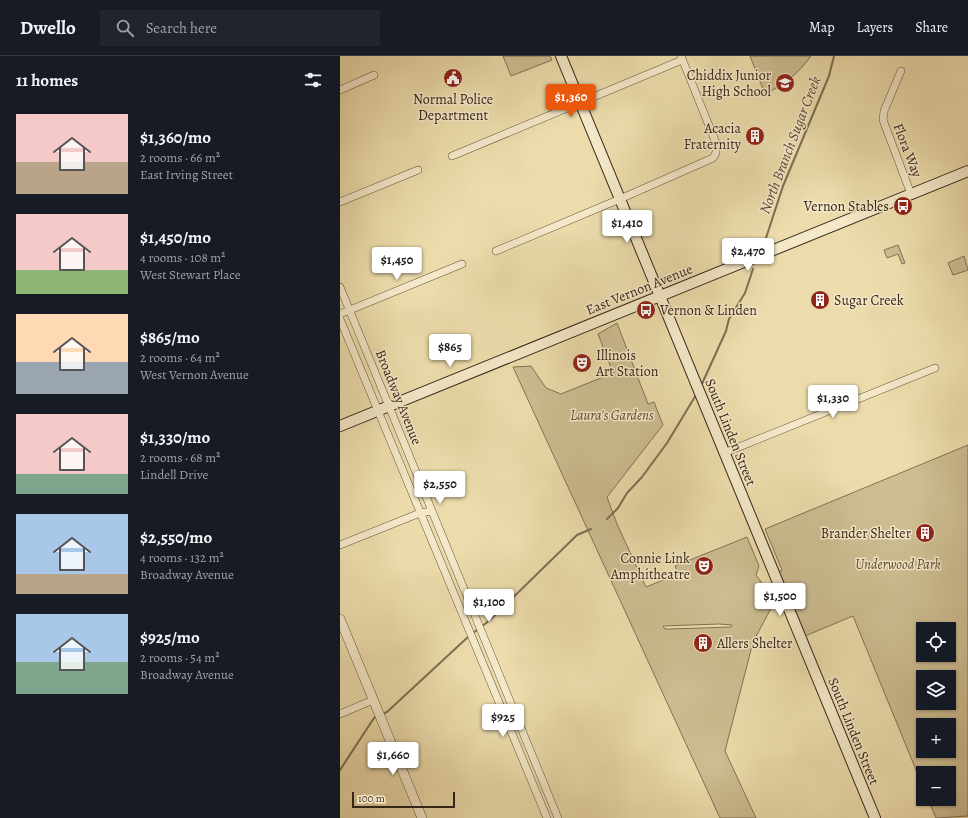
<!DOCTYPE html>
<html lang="en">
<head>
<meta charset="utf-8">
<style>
  :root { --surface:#171b24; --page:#20242c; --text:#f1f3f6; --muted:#9ea1a6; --line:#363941; --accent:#ea580c }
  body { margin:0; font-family:Alegreya,serif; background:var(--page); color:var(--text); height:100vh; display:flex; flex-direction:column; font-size:15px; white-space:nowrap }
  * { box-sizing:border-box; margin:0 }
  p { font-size:13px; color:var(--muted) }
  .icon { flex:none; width:22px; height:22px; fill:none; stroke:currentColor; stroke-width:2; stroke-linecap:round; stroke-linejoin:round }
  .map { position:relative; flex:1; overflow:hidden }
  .side { display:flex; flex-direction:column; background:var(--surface); width:340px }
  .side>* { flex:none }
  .buttons { position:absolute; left:576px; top:566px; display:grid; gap:8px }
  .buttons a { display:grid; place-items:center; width:40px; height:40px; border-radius:0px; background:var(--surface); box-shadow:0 1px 3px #0004; font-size:20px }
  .scale { position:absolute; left:12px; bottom:10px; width:103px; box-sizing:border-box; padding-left:4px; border:2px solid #372517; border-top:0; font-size:11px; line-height:14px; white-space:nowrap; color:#372517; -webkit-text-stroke:3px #f3e8c8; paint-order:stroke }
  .price { position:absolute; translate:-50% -34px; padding:0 9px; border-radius:4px; background:#fff; color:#222; font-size:13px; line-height:26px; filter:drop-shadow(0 1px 2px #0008) }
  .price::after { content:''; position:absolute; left:50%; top:24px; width:12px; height:9px; margin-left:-6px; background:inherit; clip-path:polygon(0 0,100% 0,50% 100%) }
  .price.on { background:var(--accent); color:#fff }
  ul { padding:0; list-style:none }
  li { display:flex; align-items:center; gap:12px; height:100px; padding:0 16px }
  li span { display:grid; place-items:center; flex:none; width:112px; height:80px; border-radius:0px; color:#555 }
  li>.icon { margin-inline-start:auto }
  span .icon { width:48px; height:48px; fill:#fffc; stroke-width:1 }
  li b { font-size:17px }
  h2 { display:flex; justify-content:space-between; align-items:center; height:48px; padding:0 16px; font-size:17px }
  header { display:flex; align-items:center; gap:24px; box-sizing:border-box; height:56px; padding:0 20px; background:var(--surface); border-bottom:1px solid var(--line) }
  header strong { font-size:19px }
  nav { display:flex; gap:22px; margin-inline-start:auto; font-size:14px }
  .search { width:280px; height:36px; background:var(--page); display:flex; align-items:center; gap:10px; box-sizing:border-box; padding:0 14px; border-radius:0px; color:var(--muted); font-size:15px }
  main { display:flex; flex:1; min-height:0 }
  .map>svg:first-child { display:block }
  .green { fill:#cdbd92; stroke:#827154; fill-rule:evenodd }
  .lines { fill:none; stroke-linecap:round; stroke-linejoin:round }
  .stream { stroke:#7e6e52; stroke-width:2 }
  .minor-casing { stroke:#64533c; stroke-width:8 }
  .tertiary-casing { stroke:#64533c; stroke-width:10 }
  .secondary-casing { stroke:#372517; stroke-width:12 }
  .minor { stroke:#f3e8c8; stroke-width:7 }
  .tertiary { stroke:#f3e8c8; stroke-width:9 }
  .secondary { stroke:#f3e8c8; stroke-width:10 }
  .labels { text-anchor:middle; stroke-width:3; stroke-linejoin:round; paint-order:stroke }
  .poi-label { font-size:14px; fill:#372517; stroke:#f3e8c8; text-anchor:end }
  .street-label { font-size:14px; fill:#372517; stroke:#f3e8c8 }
  .park-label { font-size:14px; font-style:italic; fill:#5c4b36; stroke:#f3e8c8 }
  .water-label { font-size:15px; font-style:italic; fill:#5b4934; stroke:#f3e8c8 }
</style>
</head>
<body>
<header>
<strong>Dwello</strong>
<div class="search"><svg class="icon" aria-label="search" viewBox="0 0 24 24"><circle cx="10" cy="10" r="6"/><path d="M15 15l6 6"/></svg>Search here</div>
<nav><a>Map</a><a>Layers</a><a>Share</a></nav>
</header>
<main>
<section class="side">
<h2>11 homes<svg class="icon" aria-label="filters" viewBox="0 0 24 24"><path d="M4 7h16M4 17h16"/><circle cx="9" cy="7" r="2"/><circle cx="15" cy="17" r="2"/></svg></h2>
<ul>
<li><span style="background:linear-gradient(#f6c9c9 60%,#b9a48a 0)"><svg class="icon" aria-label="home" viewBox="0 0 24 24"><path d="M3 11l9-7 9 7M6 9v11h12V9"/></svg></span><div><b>$1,360/mo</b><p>2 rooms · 66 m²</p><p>East Irving Street</p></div></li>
<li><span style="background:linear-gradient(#f6c9c9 70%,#8fb573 0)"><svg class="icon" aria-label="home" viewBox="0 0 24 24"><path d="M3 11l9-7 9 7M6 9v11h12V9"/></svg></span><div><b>$1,450/mo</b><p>4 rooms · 108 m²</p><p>West Stewart Place</p></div></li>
<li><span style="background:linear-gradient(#ffd9b3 60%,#9aa5b1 0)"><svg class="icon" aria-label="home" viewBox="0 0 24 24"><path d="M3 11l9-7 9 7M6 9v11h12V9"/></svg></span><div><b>$865/mo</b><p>2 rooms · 64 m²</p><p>West Vernon Avenue</p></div></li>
<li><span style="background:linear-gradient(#f6c9c9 75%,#7fa58c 0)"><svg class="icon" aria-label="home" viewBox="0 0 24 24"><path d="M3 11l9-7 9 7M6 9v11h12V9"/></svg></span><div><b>$1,330/mo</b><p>2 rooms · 68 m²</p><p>Lindell Drive</p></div></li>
<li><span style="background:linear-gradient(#a9c7e8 75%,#b9a48a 0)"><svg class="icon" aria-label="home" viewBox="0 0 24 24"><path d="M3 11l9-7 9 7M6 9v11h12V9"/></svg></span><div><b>$2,550/mo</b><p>4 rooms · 132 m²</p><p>Broadway Avenue</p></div></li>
<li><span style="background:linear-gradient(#a9c7e8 60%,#7fa58c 0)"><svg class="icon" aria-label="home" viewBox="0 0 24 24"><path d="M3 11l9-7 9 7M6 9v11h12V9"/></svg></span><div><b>$925/mo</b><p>2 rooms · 54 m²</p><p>Broadway Avenue</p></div></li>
</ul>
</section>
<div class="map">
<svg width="628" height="762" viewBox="0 0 628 762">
  <rect width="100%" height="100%" fill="#ecdcab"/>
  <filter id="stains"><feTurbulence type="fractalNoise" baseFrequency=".005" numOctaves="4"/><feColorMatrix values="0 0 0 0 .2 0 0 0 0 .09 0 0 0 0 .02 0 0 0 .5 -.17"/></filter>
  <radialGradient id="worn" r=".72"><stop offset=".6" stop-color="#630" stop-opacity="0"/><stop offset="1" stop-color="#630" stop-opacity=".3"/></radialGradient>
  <path class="green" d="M 163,0 L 210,0 L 212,4 L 171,20 Z
    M 410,0 L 471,0 C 459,17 444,29 425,38 Z
    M 558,189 L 565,207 L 562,208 L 558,198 L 547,202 L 544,194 Z
    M 624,200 L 628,214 L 613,219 L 608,207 Z
    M 277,267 L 308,348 L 314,346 L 323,369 L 267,441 L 277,468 L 306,531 L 338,518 L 335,510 L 407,481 L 419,510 L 416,519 L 435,545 L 413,586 L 385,695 L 416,762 L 380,762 L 173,311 L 191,310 L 206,332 L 221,338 L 273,317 L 258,278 ZM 379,568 L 392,569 L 391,571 L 330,573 L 325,573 L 323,570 Z
    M 628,389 L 628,760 L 596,762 L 588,743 L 609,743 L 609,717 L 583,717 L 583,731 L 513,560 L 465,580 L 439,516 L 442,514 L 425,473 ZM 583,573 L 609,573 L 609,599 L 583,599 ZM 583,621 L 609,621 L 609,647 L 583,647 ZM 583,669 L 609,669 L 609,695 L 583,695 Z"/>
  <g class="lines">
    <path class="stream" d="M 425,185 L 443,130 L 489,20 L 494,0
      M 361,330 L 386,275 L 389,263 L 405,237 L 413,213
      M 267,463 L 278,452 L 287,437 L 302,421 L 327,387 L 356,339
      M 133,577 L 150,564 L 237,479 L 251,473
      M 42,658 L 47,656 L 129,580
      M 0,714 L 34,662 L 38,660"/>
    <defs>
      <path id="minor" d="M 561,15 L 544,55 L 543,64 L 571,138
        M 0,34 L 34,19
        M 112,100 L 342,4
        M 0,146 L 78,114
        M 156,195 L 280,143 L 373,102 L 376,97 L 376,87 L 341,0
        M 0,231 L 218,762
        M 0,258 L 122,208
        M 0,263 L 207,762
        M 384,397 L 595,312
        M 0,489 L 80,457 L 92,455
        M 0,658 L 33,644"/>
      <path id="tertiary" d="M 0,563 L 82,762"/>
      <path id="secondary" d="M 221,0 L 535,762
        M 0,370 L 628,115"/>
    </defs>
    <use href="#minor" class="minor-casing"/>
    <use href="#tertiary" class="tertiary-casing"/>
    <use href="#secondary" class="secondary-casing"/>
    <use href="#minor" class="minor"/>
    <use href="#tertiary" class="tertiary"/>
    <use href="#secondary" class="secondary"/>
  </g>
  <defs>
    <symbol id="civic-disc" viewBox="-11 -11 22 22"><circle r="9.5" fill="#8f2418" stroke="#f3e8c8"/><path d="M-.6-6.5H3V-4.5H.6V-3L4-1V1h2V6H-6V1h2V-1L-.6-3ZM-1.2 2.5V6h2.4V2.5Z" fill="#fff"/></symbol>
    <symbol id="school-disc" viewBox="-11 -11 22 22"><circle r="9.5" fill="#8f2418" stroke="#f3e8c8"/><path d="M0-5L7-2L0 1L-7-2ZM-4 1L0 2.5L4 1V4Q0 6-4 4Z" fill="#fff"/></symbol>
    <symbol id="building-disc" viewBox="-11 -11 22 22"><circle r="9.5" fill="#8f2418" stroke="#f3e8c8"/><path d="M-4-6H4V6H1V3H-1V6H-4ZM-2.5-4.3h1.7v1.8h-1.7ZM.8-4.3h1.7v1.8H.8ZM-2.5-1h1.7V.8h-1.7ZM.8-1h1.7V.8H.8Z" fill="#fff"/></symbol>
    <symbol id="bus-disc" viewBox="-11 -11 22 22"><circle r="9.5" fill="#8f2418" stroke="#f3e8c8"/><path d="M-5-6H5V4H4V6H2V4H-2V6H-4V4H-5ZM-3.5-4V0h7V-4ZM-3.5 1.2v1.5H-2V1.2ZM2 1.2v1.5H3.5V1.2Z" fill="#fff"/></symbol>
    <symbol id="theatre-disc" viewBox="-11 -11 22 22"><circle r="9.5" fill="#8f2418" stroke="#f3e8c8"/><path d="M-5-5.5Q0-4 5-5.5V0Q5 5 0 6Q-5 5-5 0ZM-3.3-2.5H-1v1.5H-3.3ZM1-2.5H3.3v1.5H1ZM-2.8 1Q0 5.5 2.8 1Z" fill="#fff"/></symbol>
  </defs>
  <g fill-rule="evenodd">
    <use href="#civic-disc" x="102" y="11" width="22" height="22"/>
    <use href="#school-disc" x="434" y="16" width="22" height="22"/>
    <use href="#building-disc" x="404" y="69" width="22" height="22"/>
    <use href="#bus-disc" x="552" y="139" width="22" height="22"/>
    <use href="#building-disc" x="469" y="233" width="22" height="22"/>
    <use href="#bus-disc" x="295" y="243" width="22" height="22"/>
    <use href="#theatre-disc" x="231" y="296" width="22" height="22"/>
    <use href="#building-disc" x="574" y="466" width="22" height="22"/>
    <use href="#theatre-disc" x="353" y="499" width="22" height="22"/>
    <use href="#building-disc" x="352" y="576" width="22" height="22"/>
  </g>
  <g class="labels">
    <g class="poi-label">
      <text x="431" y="24">Chiddix Junior<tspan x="431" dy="16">High School</tspan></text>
      <text x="113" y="48" text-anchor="middle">Normal Police<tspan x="113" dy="16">Department</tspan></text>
      <text x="401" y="77">Acacia<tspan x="401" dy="16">Fraternity</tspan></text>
      <text x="549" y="155">Vernon Stables</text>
      <text x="494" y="249" text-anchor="start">Sugar Creek</text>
      <text x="320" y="259" text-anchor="start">Vernon &amp; Linden</text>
      <text x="256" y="304" text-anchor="start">Illinois<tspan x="256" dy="16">Art Station</tspan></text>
      <text x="571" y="482">Brander Shelter</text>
      <text x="350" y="507">Connie Link<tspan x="350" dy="16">Amphitheatre</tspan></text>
      <text x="377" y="592" text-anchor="start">Allers Shelter</text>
    </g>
    <g class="street-label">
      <text transform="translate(568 94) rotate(69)" y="5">Flora Way</text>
      <text transform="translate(299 233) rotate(-22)" y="5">East Vernon Avenue</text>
      <text transform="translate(59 341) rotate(68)" y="5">Broadway Avenue</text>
      <text transform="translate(391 376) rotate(68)" y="5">South Linden Street</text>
      <text transform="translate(514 675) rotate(68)" y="5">South Linden Street</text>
    </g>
    <g class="park-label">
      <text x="272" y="364">Laura's Gardens</text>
      <text x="558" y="513">Underwood Park</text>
    </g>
    <g class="water-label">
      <text transform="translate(450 89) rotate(-69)" y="5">North Branch Sugar Creek</text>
    </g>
  </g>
  <rect width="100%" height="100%" filter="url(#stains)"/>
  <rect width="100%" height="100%" fill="url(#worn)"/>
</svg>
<div class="buttons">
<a><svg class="icon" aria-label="locate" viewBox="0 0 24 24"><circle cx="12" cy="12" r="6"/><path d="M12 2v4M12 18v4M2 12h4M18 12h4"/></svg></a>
<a><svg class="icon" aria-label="layers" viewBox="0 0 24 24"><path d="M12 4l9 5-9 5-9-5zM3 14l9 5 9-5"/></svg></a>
<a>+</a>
<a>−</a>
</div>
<div class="scale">100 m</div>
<b class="price on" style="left:231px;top:62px">$1,360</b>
<b class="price" style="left:287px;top:188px">$1,410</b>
<b class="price" style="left:408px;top:216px">$2,470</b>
<b class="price" style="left:57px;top:225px">$1,450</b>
<b class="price" style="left:110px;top:312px">$865</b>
<b class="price" style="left:493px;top:363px">$1,330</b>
<b class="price" style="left:100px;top:449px">$2,550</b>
<b class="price" style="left:440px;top:561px">$1,500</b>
<b class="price" style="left:149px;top:567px">$1,100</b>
<b class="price" style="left:163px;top:682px">$925</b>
<b class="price" style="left:53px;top:720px">$1,660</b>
</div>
</main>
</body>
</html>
